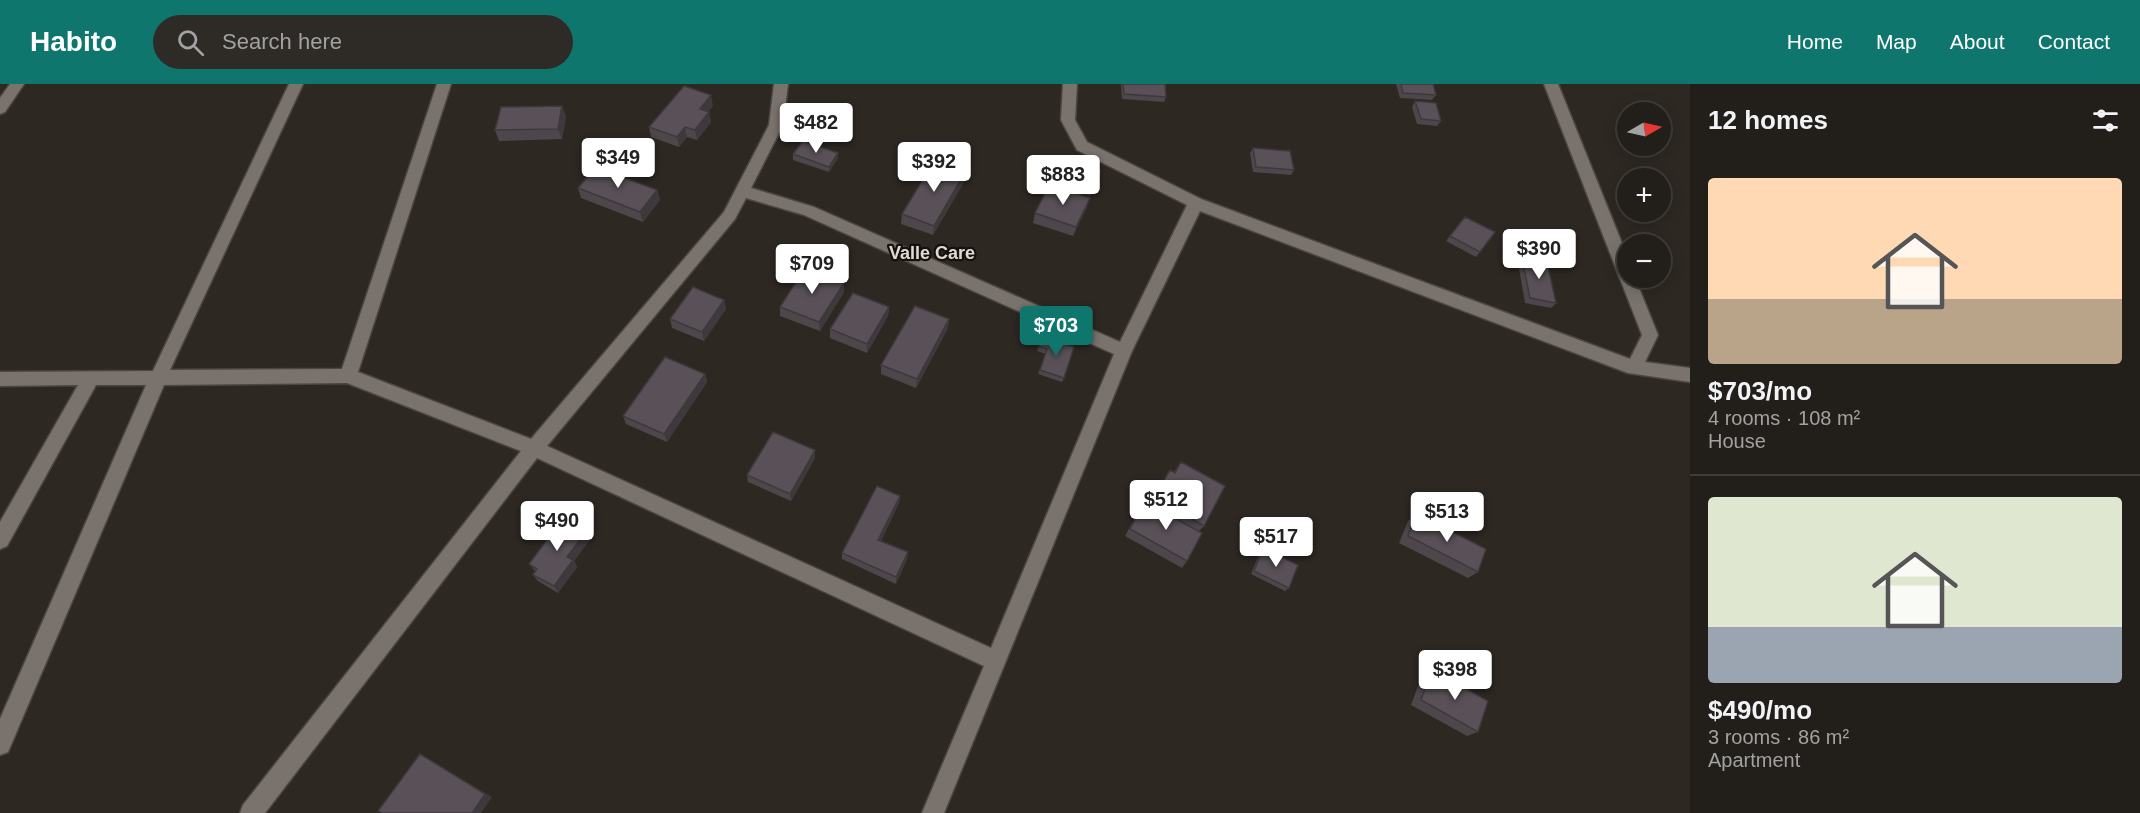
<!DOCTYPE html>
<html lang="en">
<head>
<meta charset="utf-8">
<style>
  :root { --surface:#221e1a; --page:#2e2b27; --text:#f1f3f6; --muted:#a2a2a2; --line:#3f3c39; --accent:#0f766e }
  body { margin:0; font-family:Arial,sans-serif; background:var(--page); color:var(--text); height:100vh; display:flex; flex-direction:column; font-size:22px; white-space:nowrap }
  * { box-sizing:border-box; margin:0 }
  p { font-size:20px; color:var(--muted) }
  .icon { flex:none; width:33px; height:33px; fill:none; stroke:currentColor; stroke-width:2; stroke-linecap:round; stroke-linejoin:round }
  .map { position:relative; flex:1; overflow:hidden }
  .side { display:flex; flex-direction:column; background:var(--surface); width:450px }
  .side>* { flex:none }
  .needle { width:39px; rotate:81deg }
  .controls { position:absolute; left:1617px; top:18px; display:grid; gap:12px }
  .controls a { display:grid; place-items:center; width:54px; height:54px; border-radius:50%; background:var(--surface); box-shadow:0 3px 15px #0003,0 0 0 2px var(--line); font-size:30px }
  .price { position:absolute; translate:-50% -51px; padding:0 14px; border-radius:6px; background:#fff; color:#222; font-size:20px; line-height:39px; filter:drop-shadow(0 2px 3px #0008) }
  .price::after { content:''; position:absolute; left:50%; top:36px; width:18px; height:14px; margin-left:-9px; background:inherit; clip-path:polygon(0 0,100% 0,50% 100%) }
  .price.on { background:var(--accent); color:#fff }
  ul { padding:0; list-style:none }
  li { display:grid; align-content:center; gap:12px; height:318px; padding:0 18px }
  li+li { border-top:2px solid var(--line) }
  li span { display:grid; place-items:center; height:186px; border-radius:6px; color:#555 }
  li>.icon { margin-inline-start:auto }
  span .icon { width:108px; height:108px; fill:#fffc; stroke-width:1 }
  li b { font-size:26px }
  h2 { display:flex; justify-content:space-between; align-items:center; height:72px; padding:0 18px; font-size:26px }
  header { display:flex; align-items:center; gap:36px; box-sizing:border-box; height:84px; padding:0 30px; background:var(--accent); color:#fff }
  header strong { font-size:28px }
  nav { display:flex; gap:33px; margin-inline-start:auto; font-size:21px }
  .search { width:420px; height:54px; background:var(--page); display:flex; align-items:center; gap:15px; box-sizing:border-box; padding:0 21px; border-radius:33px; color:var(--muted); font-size:22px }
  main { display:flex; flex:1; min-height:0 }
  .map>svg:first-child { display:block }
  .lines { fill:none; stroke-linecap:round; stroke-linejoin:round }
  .minor-casing { stroke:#4b4642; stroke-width:3 }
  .minor { fill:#7a736d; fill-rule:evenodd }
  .wall { fill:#4d464b }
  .shaded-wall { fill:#3e393d }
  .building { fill:#595157; stroke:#3e393d; stroke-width:1.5 }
  .labels { text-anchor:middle; stroke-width:4.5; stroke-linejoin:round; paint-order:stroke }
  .neighbourhood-label { font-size:18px; font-weight:bold; fill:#e2d9d3; stroke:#14110f }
</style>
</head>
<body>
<header>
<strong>Habito</strong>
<div class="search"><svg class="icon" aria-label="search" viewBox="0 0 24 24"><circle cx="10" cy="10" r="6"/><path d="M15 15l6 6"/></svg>Search here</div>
<nav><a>Home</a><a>Map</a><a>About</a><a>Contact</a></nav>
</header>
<main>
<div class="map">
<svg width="1690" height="729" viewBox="0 0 1690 729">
  <rect width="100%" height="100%" fill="#2e2823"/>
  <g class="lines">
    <defs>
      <path id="minor" d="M 10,0 L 24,0 L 5,28 L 0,30 L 0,14 Z
        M 289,0 L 303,0 L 170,286 L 342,285 L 437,0 L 451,0 L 358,288 L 531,355 L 724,128 L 769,41 L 774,0 L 788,0 L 783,41 L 751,104 L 814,123 L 1120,258 L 1187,121 L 1077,66 L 1061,36 L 1063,0 L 1077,0 L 1075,36 L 1087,58 L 1201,115 L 1630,275 L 1642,251 L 1544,0 L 1558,0 L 1628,174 L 1628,194 L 1635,194 L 1658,251 L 1645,278 L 1690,284 L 1690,298 L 1628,289 L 1200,127 L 1132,267 L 944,729 L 922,729 L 984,582 L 537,374 L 265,729 L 240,729 L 243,721 L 521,367 L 347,299 L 164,301 L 8,668 L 0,671 L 0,635 L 146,301 L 96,301 L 7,462 L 0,465 L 0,438 L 78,301 L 0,302 L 0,288 L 153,287 ZM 746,114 L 804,131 L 1114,270 L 991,564 L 547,362 L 735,135 Z"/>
    </defs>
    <use href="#minor" class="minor-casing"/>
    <use href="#minor" class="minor"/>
  </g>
  <path class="wall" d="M 1121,0 L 1165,0 L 1166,13 L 1164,18 L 1122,15 Z
    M 1396,0 L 1433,0 L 1436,11 L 1432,16 L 1400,14 Z
    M 1415,17 L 1441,37 L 1437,42 L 1417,40 L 1412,23 Z
    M 713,22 L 708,28 L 711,38 L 697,56 L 687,53 L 679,63 L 651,53 L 649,43 Z
    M 566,32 L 562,55 L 499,57 L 495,46 Z
    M 1253,64 L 1294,86 L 1291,91 L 1253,88 L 1250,69 Z
    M 838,69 L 838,74 L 829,88 L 793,76 L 793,70 Z
    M 1101,87 L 1090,112 L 1069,105 L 1070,99 Z
    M 964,98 L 933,151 L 901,140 L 902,130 Z
    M 578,104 L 657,106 L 660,116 L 643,138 L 581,114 Z
    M 1087,123 L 1073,152 L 1033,139 L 1035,129 Z
    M 1465,133 L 1480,168 L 1476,173 L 1446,157 Z
    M 1522,174 L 1556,219 L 1551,224 L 1525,219 L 1518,179 Z
    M 844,199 L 844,208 L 820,247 L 780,232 L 780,223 Z
    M 724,216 L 726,225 L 704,257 L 672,244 L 670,235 Z
    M 889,223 L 888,232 L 867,269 L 830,254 L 830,245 Z
    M 949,235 L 948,244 L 916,304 L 881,290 L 881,281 Z
    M 1042,253 L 1064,294 L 1062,298 L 1038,290 L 1046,270 L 1037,267 Z
    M 705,290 L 707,298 L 667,358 L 626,340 L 623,332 Z
    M 815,374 L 791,417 L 748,398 L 747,391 Z
    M 1181,378 L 1204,442 L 1199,447 L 1187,477 L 1182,484 L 1125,452 L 1140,425 L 1156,424 L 1163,411 L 1157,408 L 1170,386 L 1174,388 Z
    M 900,412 L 899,419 L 881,457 L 908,468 L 907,475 L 896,500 L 842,475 L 842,469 Z
    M 1417,430 L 1478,488 L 1468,494 L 1399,459 L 1408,437 Z
    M 587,446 L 591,454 L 574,477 L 577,483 L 558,509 L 538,497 L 533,491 L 535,487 L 529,480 Z
    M 1263,464 L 1289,504 L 1285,507 L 1251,490 L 1260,468 Z
    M 1432,586 L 1478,648 L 1467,652 L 1411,621 L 1422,591 Z"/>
  <path class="shaded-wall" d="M 711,11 L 713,22 L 702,35 L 700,25 Z
    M 562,22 L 566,32 L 562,55 L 558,45 Z
    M 709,28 L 711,38 L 697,56 L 695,46 Z
    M 685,43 L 687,53 L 679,63 L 677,53 Z
    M 838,69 L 838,74 L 829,88 L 829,83 Z
    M 965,88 L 964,98 L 933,151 L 934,142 Z
    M 657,106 L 660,116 L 643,138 L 640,128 Z
    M 1090,114 L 1087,123 L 1073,152 L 1076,143 Z
    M 844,199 L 844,208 L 820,247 L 819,238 Z
    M 724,216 L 726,225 L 704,257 L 702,248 Z
    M 889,223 L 888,232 L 867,269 L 867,260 Z
    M 949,235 L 948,244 L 916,304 L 917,295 Z
    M 705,290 L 707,298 L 667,358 L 664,350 Z
    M 815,366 L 815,374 L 791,417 L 790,410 Z
    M 900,412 L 899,419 L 878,462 L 878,456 Z
    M 587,446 L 591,454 L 574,477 L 577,483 L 558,509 L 554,502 L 567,473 Z
    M 908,468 L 907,475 L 896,500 L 896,493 Z
    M 420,670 L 492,713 L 481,729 L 472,729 Z"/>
  <path class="building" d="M 1123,0 L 1165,0 L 1166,13 L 1124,10 Z
    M 1401,0 L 1433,0 L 1436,11 L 1403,9 Z
    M 684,2 L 711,11 L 700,25 L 709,28 L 695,46 L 685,43 L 677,53 L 649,43 Z
    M 1415,17 L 1436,19 L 1441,37 L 1421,35 Z
    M 562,22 L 558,45 L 495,46 L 501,23 Z
    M 803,57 L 838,69 L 829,83 L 793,70 Z
    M 1253,64 L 1290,67 L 1294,86 L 1256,83 Z
    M 934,77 L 965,88 L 934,142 L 902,130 Z
    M 1080,80 L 1101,87 L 1091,107 L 1070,99 Z
    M 596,83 L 657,106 L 640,128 L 578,104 Z
    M 1050,100 L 1090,114 L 1076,143 L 1035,129 Z
    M 1465,133 L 1495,148 L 1480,168 L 1450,152 Z
    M 1522,174 L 1547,178 L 1556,219 L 1530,214 Z
    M 805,184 L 844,199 L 819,238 L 780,223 Z
    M 693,203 L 724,216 L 702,248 L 670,235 Z
    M 853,209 L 889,223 L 867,260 L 830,245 Z
    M 915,222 L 949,235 L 917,295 L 881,281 Z
    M 1042,253 L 1074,263 L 1064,294 L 1040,286 L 1047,265 L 1039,262 Z
    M 665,273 L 705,290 L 664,350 L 623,332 Z
    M 773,348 L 815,366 L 790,410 L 747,391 Z
    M 1181,378 L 1225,402 L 1204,442 L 1160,417 L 1168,403 L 1162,400 L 1170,386 L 1175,389 Z
    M 877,402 L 900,412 L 878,456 L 908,468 L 896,493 L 842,469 Z
    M 1145,418 L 1202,449 L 1187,477 L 1130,445 Z
    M 1417,430 L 1486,465 L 1478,488 L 1408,452 Z
    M 563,434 L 587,446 L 567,473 L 573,476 L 554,502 L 533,491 L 537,485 L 529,480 Z
    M 1263,464 L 1298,481 L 1289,504 L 1254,487 Z
    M 1432,586 L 1488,617 L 1478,648 L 1421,616 Z
    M 420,670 L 485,710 L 472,729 L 382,729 L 378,727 Z"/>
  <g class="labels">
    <g class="neighbourhood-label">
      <text x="932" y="175">Valle Care</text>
    </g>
  </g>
</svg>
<div class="controls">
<a><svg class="needle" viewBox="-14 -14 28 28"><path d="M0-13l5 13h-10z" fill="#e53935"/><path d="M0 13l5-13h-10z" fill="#a2a2a2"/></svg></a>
<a>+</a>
<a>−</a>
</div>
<b class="price" style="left:816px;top:70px">$482</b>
<b class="price" style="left:618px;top:105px">$349</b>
<b class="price" style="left:934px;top:109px">$392</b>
<b class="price" style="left:1063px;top:122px">$883</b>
<b class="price" style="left:1539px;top:196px">$390</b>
<b class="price" style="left:812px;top:211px">$709</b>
<b class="price on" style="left:1056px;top:273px">$703</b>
<b class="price" style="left:1166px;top:447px">$512</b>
<b class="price" style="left:1447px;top:459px">$513</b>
<b class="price" style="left:557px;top:468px">$490</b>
<b class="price" style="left:1276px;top:484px">$517</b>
<b class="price" style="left:1455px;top:617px">$398</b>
</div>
<section class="side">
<h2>12 homes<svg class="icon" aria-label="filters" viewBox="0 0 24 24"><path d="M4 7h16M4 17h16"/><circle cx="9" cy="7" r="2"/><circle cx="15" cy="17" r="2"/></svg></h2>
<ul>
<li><span style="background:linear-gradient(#ffd9b3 65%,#b9a48a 0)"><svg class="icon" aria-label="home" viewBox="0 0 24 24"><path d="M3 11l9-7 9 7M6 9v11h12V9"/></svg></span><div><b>$703/mo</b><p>4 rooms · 108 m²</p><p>House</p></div></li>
<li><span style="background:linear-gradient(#dfe7d0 70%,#9aa5b1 0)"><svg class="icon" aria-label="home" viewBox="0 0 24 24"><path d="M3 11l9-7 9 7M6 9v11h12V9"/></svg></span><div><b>$490/mo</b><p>3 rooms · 86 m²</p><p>Apartment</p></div></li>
</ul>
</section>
</main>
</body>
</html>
